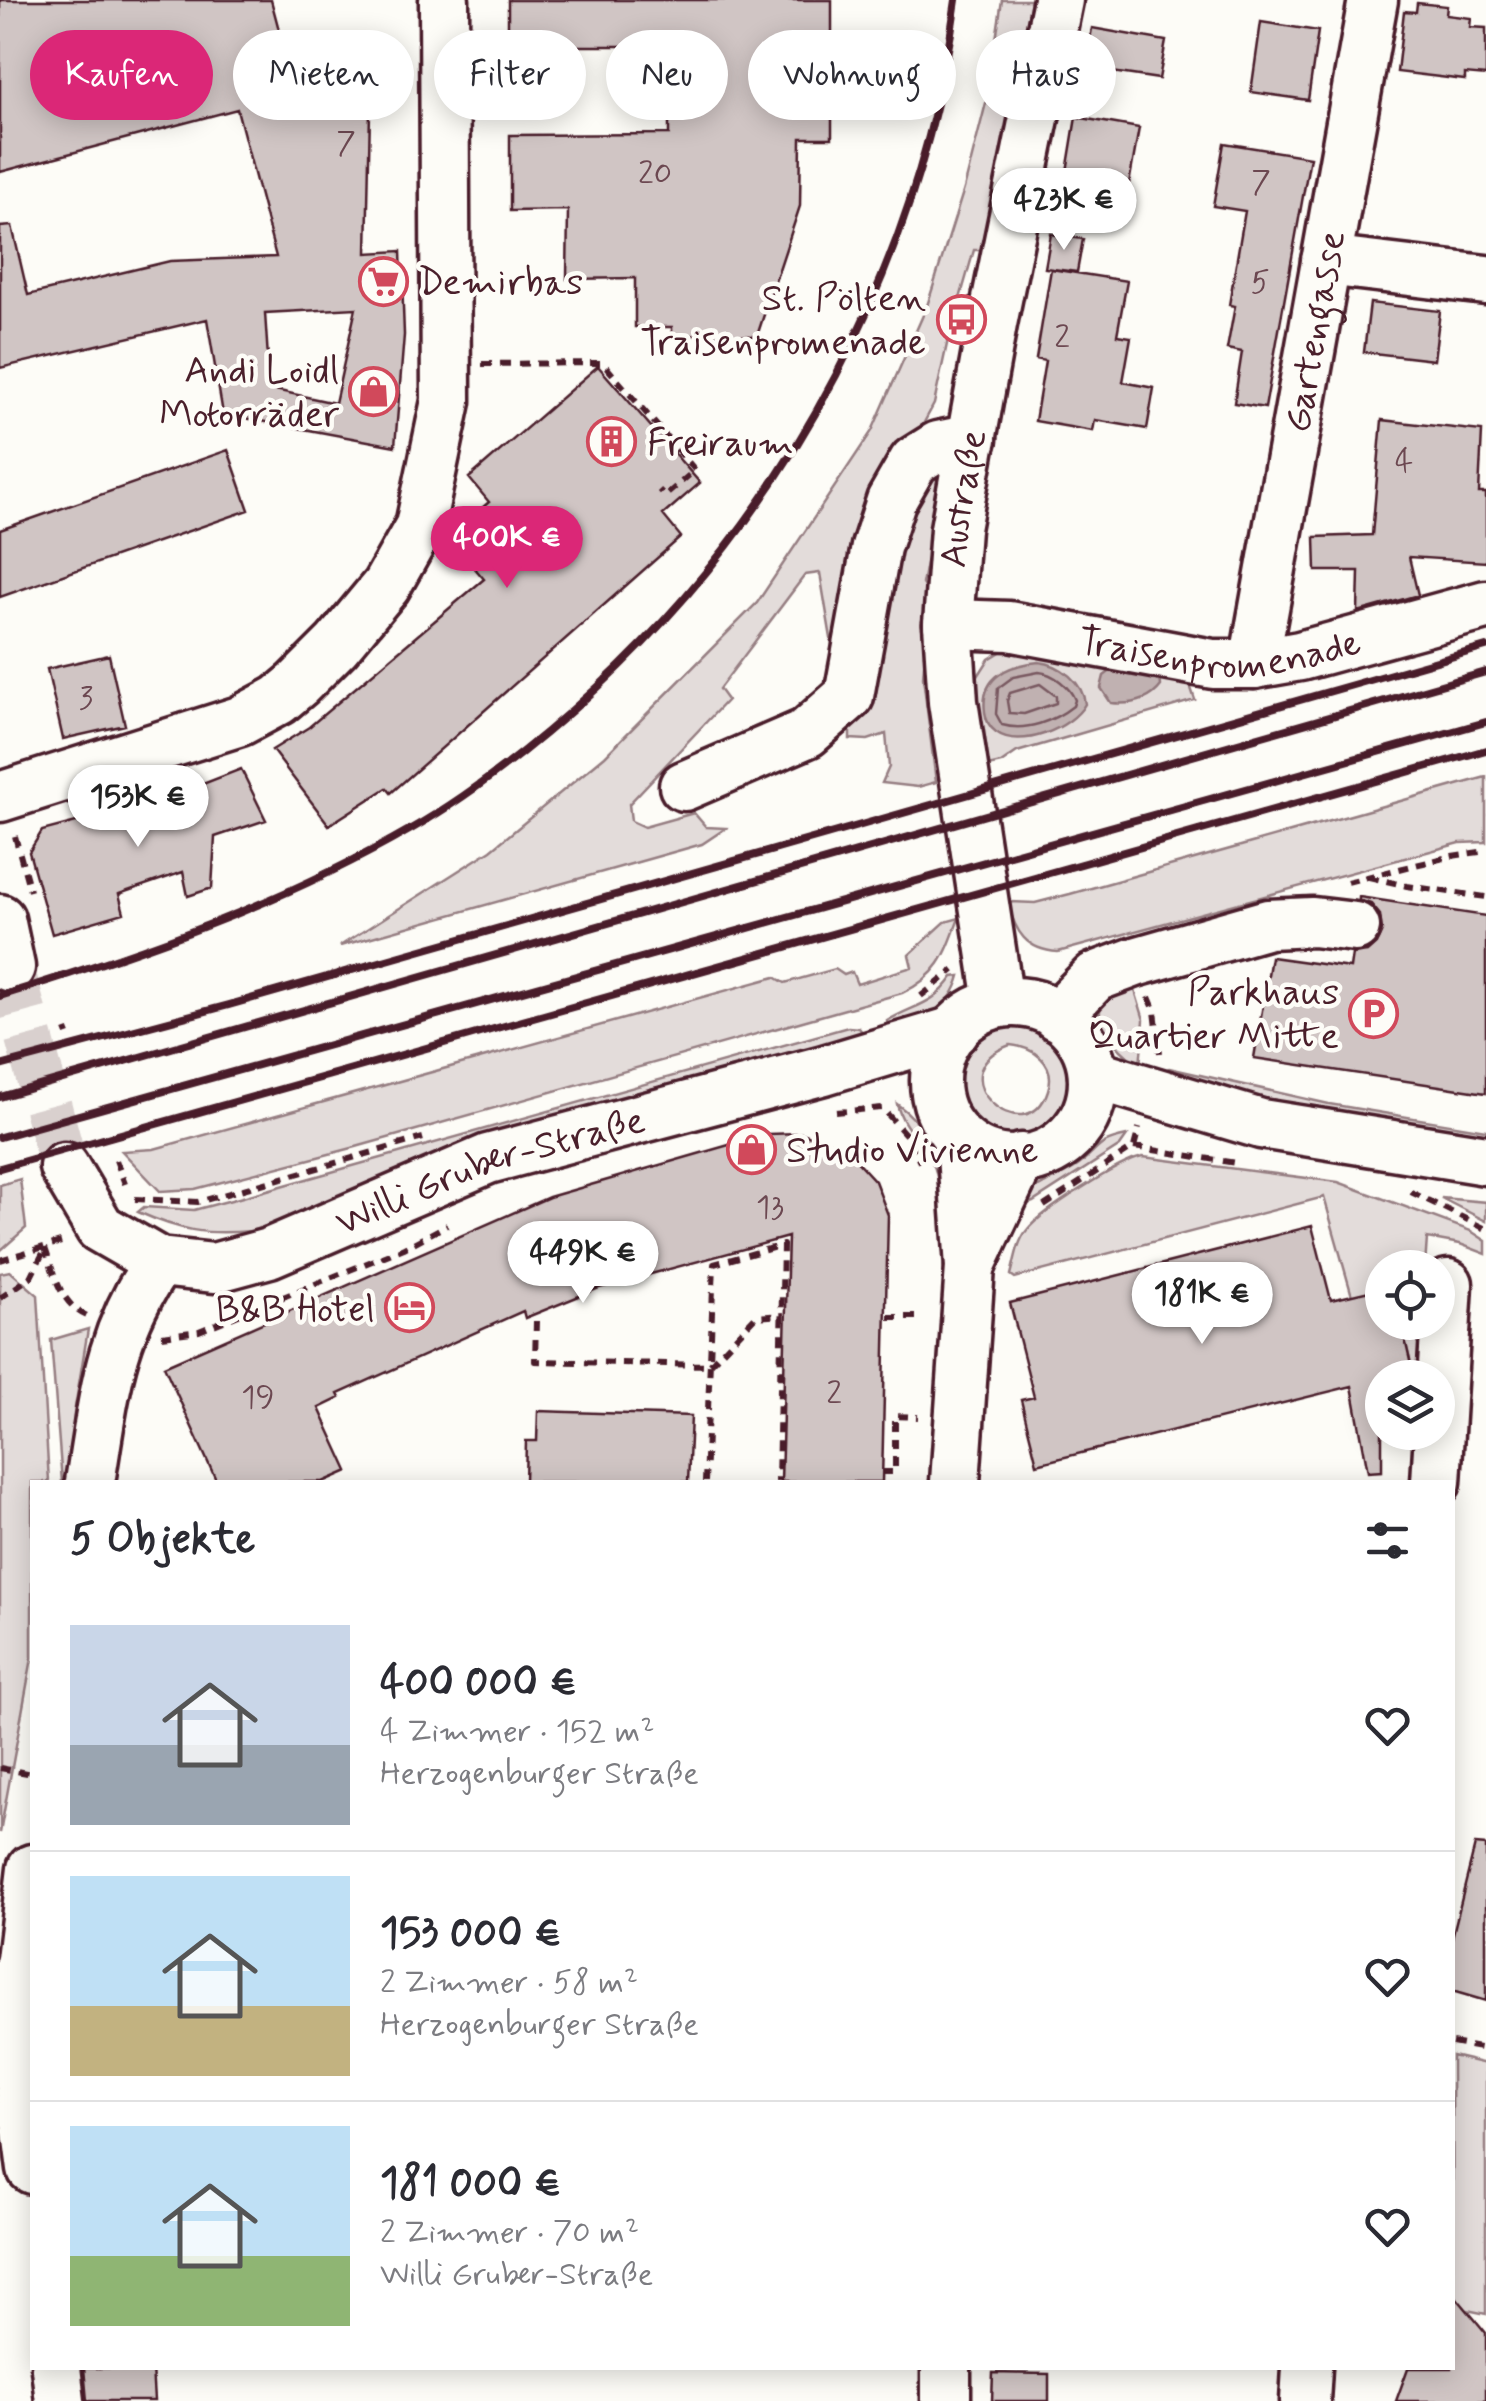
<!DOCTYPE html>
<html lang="de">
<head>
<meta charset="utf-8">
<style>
  :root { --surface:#fff; --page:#f2f2f3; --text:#2b2b33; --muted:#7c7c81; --line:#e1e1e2; --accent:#db2777 }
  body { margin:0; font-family:Mynerve,sans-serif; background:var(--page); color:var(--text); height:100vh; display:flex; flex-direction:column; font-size:38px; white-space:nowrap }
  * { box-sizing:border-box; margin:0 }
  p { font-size:32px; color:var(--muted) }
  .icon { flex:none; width:55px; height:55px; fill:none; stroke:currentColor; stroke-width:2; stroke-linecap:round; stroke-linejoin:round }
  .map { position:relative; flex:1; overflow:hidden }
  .sheet { position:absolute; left:30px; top:1480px; width:1425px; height:890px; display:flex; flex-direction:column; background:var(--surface); border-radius:0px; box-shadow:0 5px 25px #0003 }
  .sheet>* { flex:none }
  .hud { position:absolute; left:30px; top:30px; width:1428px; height:90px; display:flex; gap:20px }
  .tools { position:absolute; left:1365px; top:1250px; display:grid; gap:20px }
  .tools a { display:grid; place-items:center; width:90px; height:90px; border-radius:50%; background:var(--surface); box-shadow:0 5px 25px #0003; font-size:50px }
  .price { position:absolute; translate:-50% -85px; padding:0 22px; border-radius:35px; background:#fff; color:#222; font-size:32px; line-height:65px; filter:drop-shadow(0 2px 5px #0008) }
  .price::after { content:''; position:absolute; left:50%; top:60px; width:30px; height:22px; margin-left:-15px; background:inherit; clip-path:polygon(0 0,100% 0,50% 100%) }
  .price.on { background:var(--accent); color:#fff }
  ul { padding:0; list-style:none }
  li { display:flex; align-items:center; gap:30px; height:250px; padding:0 40px }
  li+li { border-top:2px solid var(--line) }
  li span { display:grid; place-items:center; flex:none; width:280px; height:200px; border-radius:0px; color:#555 }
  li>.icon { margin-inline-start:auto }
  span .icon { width:120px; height:120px; fill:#fffc; stroke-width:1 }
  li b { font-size:42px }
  h2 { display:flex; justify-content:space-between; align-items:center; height:120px; padding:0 40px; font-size:42px }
  .chip { padding:0 35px; border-radius:45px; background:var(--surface); box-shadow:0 5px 25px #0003; font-size:35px; line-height:90px }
  .chip.on { background:var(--accent); color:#fff }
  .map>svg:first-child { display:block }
  .green { fill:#e3dcda; stroke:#967e82; stroke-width:2.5; fill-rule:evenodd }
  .water { fill:#c0b1b1; stroke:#91777b; stroke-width:2.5 }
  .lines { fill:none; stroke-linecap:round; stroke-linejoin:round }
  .shore { stroke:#795961; stroke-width:2.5 }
  .building { fill:#d0c5c4; stroke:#4a1f2b; stroke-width:2.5; fill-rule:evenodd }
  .minor-tunnel { stroke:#d9d0ce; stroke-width:48; stroke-dasharray:48 24; stroke-linecap:butt }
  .minor-casing { stroke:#4a1f2b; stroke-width:55 }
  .path { stroke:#4a1f2b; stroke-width:6; stroke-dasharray:10 8; stroke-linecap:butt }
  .minor { stroke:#fdfcf7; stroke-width:48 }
  .rail { stroke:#4a1f2b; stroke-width:8 }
  .labels { text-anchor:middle; stroke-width:9; stroke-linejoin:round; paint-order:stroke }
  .number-label { font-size:32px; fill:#6c4851 }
  .poi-label { font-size:38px; fill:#4a1f2b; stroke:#fdfcf7; text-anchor:end }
  .street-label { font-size:38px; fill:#4a1f2b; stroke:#fdfcf7 }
</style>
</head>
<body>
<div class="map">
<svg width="1486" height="2401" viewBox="0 0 1486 2401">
  <rect width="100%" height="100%" fill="#fdfcf7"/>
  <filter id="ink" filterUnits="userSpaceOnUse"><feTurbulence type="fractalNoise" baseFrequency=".01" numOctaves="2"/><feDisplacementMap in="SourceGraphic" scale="20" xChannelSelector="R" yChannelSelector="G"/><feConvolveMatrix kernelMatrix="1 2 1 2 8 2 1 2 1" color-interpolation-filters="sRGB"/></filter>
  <g filter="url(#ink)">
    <path class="green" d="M 1002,0 L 1031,0 L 987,250 L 974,250 L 947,344 L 934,404 L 914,441 L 838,680 L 820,573 L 805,575 L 719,689 L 727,700 L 629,804 L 631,821 L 644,827 L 694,813 L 706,827 L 726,828 L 702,844 L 340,946 L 491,850 L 605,756 L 757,603 L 872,431 L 927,306 L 964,189 L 987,99 Z
      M 955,464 L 934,521 L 922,584 L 930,598 L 923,677 L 936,782 L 918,787 L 882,783 L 889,767 L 886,734 L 868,740 L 850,739 L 850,725 L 899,498 Z
      M 1012,645 L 1187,676 L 1195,700 L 1017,752 L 1001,763 L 988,766 L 973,684 L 989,659 Z
      M 1486,777 L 1486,842 L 1460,843 L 1058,952 C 1026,950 1015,932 1008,903 L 1011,902 L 1035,903 L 1070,894 Z
      M 959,918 C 946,954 939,976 902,993 L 356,1147 L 195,1189 L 160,1191 L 122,1151 L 154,1149 L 775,977 L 785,983 L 835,969 L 844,975 L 852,972 L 857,984 L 912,967 L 909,955 L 945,922 Z
      M 960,976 C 950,1013 922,1018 888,1028 L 887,1021 C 915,1004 933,1006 953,977 Z
      M 1133,984 L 1144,1020 L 1140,1066 C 1122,1053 1081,1016 1110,993 C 1116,989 1127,986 1133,984 Z
      M 1014,1025 C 1105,1039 1072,1156 997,1132 C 982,1127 970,1115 964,1101 C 947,1062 978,1032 1014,1025 ZM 1010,1045 C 1033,1047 1057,1063 1048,1090 C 1027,1156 932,1074 1010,1045 Z
      M 848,1027 L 859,1028 L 863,1033 L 690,1085 L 251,1231 C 205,1235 181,1231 138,1212 L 144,1207 L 194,1210 L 239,1198 Z
      M 1169,1068 L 1329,1104 L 1486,1130 L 1486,1141 L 1280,1106 L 1158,1074 Z
      M 897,1104 C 927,1126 942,1157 952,1192 L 938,1186 C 938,1151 904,1136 897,1104 Z
      M 1127,1136 L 1120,1146 L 1033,1202 L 1018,1207 C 1034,1182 1057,1181 1079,1165 C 1101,1148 1096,1142 1127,1136 Z
      M 1143,1157 L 1338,1182 L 1471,1231 L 1486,1241 L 1486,1254 L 1460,1244 L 1427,1238 L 1425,1267 L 1382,1268 L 1382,1288 L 1352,1296 L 1324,1197 L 1015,1278 L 1011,1275 C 1015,1261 1017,1242 1027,1230 C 1042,1211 1120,1161 1143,1157 Z
      M 20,1179 L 26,1228 L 0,1251 L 0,1185 Z
      M 1441,1198 L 1486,1202 L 1486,1221 Z
      M 10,1271 L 38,1295 L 49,1482 L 32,1482 L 32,1658 L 0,1833 L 0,1273 Z
      M 1401,1323 L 1421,1323 L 1417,1377 L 1414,1377 Z
      M 88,1329 L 74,1414 L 71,1482 L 62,1482 L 51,1340 Z
      M 1452,2056 L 1486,2064 L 1486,2314 L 1453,2307 Z"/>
    <path class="water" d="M 1039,662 C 1061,664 1083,683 1085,704 C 1072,728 1020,750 996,732 C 989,727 986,720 985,712 C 980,676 1009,665 1039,662 Z
      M 1113,669 L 1160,678 L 1161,686 C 1149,702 1131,705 1111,703 L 1101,688 L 1104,676 Z"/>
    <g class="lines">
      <path class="shore" d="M 1039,672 C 1053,673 1070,687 1075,700 L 1073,706 C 1054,721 1026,732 1002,725 L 996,714 L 998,688 L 1013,677 Z
        M 1040,684 L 1056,696 L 1056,703 L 1024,714 L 1009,713 L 1007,701 L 1010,693 Z"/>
    </g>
    <path class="building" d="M 0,0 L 271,0 L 287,60 L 371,63 L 367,253 L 401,251 L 404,335 L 395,446 L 223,414 L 207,319 L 0,368 L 0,227 L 12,226 L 28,295 L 170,261 L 276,257 L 237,109 L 0,172 ZM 356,308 L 335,403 L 270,389 L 265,313 Z
      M 508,0 L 832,0 L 832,138 L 801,138 L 800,206 L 757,336 L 672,335 L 672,327 L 635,327 L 635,278 L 567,279 L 568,210 L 510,211 L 510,135 L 669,134 L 669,46 L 508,46 Z
      M 1417,3 L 1447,6 L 1446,15 L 1471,18 L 1470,27 L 1486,28 L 1486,76 L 1465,74 L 1465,80 L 1397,72 L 1404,11 L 1416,12 Z
      M 1261,22 L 1318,31 L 1308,100 L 1251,92 Z
      M 1092,28 L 1166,41 L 1159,79 L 1085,68 Z
      M 1076,117 L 1139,128 L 1124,212 L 1062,202 Z
      M 1224,143 L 1310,157 L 1265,408 L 1234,403 L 1242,352 L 1227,349 L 1235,306 L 1229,305 L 1245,211 L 1213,206 Z
      M 1051,234 L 1083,239 L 1077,272 L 1045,268 Z
      M 1051,269 L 1127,281 L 1117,335 L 1131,337 L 1123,382 L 1154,388 L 1147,429 L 1095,420 L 1093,431 L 1035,421 L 1045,361 L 1036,359 Z
      M 1370,303 L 1440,311 L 1434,360 L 1364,352 Z
      M 598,366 L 700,483 L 663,515 L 681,537 L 391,793 L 387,788 L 329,825 L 272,750 L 309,727 L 484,579 L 455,545 L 464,538 L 457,529 L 489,502 L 469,478 Z
      M 1382,420 L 1482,431 L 1479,493 L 1486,493 L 1486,562 L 1409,557 L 1418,595 L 1358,612 L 1359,571 L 1316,571 L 1315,537 L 1372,535 Z
      M 228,450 L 249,510 L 0,597 L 0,530 Z
      M 109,655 L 125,725 L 63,739 L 47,669 Z
      M 241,769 L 266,820 L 215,837 L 212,888 L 188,896 L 183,872 L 119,894 L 124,913 L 52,934 L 29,852 L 42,831 L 167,798 Z
      M 1359,897 L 1486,916 L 1486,1093 L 1254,1058 L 1271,957 L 1350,968 L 1352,954 L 1367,952 L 1376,944 L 1382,931 L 1380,915 L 1371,904 L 1359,900 Z
      M 801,1133 L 828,1141 L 851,1155 L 875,1181 L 888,1215 L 882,1482 L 781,1482 L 788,1237 L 599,1288 L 525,1318 L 523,1311 L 338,1394 L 340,1398 L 319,1408 L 348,1471 L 323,1482 L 217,1482 L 164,1366 L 549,1197 L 767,1134 Z
      M 1312,1226 L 1331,1300 L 1382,1288 L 1382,1322 L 1401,1322 L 1414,1378 L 1382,1378 L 1382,1471 L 1368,1472 L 1352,1386 L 1037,1464 L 1021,1400 L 1034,1397 L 1010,1303 Z
      M 538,1411 L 691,1416 L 688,1482 L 525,1482 L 526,1441 L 537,1441 Z
      M 1475,1845 L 1486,1846 L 1486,2001 L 1452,1991 L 1452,1938 Z
      M 1452,2292 L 1486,2333 L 1486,2401 L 1396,2401 L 1408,2368 L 1452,2368 Z
      M 84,2368 L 152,2368 L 154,2401 L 87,2401 Z
      M 993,2373 L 1049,2374 L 1049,2401 L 992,2401 Z"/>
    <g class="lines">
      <path class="minor-tunnel" d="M 10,967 L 64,1167"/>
      <defs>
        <g id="minor">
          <path d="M 1326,261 L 1486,280"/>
          <path id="s1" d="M 948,624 L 1009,626 L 1213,664 L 1254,664 L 1300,656 L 1486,605"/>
          <path id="s2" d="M 1254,664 L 1373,0"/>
          <path d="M 684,786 L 807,733 L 849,696 L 876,547 L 891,501 L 914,461 L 938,446 L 972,439"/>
          <path d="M 0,797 L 240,721 L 279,700 L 298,684 L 337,645 L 386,586 L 420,526 L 446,401 L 444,0"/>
          <path d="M 0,919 L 10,967"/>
          <path id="s3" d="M 999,1002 L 953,702 L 948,624 L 955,529 L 992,324 L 1058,0"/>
          <circle cx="1014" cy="1081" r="79"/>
          <path d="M 1057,1016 L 1095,977 L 1135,962 L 1268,924 L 1313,922 L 1355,927"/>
          <path d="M 1093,1074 L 1261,1124 L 1486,1160"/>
          <path id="s4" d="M 64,1167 L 100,1228 L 159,1262 L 214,1268 L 269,1253 L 488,1159 L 824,1070 L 954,1031"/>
          <path d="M 970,1267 L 1021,1158"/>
          <path d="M 90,1482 C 104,1398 108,1334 159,1262"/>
          <path d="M 955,1482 L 970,1267 L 961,1141"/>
          <path d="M 1436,1482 L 1448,1284"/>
          <path d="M 32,1869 L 21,1960 L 10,2002 L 32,2169"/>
          <path d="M 56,2368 L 60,2401"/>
          <path d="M 946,2401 L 946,2368"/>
          <path d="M 1305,2401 L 1307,2368"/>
        </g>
      </defs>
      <use href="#minor" class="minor-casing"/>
      <path class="path" d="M 482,364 L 603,363 L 695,470 L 665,496 L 659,490
        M 15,836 L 30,891
        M 1369,877 L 1407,886 L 1486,897
        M 1347,882 L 1452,856 L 1486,851
        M 921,996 L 954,970
        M 1149,997 L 1155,1011 L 1160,1053
        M 66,1030 L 68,1035
        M 836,1112 L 882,1108 L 906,1135 L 920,1162
        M 1134,1147 L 1236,1163
        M 116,1160 L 125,1184
        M 1411,1192 L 1486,1229
        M 135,1199 L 198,1202 L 423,1138
        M 1044,1206 L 1134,1147 L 1139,1128
        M 45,1248 C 54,1273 60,1304 87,1316
        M 0,1260 L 61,1242
        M 0,1298 L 31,1277 L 45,1249
        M 888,1317 L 923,1317
        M 536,1321 L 535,1361 L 709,1365 L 755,1317 L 784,1315
        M 162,1336 L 199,1331 L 404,1248 L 447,1225
        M 882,1472 L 895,1472 L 895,1416 L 918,1417
        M 705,1482 L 714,1264 L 783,1245 L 778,1482
        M 0,1768 L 32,1774
        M 1452,2043 L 1486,2049"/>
      <use href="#minor" class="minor"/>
      <path class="rail" d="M 0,996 C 143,952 281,904 411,829 C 478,791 540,740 597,688 C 792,507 920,264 956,0
        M 0,1066 L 229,1005 L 1486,647
        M 0,1097 L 1486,672
        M 0,1137 L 1486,722
        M 0,1168 L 1486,750"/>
    </g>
  </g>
  <defs>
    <symbol id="supermarket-ring" viewBox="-11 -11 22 22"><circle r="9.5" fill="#fdfcf7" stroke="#d1495b" stroke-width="1.5"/><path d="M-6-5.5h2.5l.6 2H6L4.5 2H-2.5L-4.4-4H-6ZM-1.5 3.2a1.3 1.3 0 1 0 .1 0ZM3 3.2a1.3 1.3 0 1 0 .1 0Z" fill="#d1495b"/></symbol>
    <symbol id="bus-ring" viewBox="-11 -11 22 22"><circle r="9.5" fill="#fdfcf7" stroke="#d1495b" stroke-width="1.5"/><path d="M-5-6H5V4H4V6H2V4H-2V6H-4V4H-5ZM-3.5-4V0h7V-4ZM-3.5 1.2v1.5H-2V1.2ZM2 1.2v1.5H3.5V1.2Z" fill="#d1495b"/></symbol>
    <symbol id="shop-ring" viewBox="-11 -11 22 22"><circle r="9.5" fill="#fdfcf7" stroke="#d1495b" stroke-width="1.5"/><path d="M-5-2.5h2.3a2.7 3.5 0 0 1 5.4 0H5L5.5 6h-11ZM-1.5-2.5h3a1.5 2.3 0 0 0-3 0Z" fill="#d1495b"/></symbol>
    <symbol id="building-ring" viewBox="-11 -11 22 22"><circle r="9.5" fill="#fdfcf7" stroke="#d1495b" stroke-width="1.5"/><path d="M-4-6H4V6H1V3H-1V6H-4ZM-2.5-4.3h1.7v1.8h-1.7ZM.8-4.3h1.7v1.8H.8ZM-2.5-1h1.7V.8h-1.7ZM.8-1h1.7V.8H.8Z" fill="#d1495b"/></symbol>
    <symbol id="parking-ring" viewBox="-11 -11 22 22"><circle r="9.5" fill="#fdfcf7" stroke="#d1495b" stroke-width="1.5"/><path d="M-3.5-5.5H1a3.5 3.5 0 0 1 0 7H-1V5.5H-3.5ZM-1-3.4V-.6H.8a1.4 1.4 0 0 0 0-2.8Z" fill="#d1495b"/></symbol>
    <symbol id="hotel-ring" viewBox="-11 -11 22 22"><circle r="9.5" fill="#fdfcf7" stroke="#d1495b" stroke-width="1.5"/><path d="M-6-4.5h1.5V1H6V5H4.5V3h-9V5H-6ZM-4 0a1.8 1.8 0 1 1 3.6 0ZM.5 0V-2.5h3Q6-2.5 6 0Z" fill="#d1495b"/></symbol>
  </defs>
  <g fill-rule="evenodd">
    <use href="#supermarket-ring" x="356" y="254" width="55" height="55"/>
    <use href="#bus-ring" x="934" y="292" width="55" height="55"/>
    <use href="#shop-ring" x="346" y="364" width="55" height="55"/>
    <use href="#building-ring" x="584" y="414" width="55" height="55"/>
    <use href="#parking-ring" x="1346" y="986" width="55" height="55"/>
    <use href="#shop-ring" x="724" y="1122" width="55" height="55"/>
    <use href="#hotel-ring" x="382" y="1280" width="55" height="55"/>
  </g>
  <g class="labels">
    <g class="number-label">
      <text x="346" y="153">7</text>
      <text x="655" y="183">20</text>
      <text x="1261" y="192">7</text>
      <text x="1260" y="292">5</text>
      <text x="1062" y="347">2</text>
      <text x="1404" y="471">4</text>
      <text x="86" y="708">3</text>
      <text x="770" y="1217">13</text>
      <text x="834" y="1403">2</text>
      <text x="258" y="1407">19</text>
    </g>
    <g class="poi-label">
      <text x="418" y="294" text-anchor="start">Demirbas</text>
      <text x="926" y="310">St. Pölten<tspan x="926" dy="44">Traisenpromenade</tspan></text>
      <text x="339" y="382">Andi Loidl<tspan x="339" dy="44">Motorräder</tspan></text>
      <text x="647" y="455" text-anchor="start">Freiraum</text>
      <text x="1339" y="1004">Parkhaus<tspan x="1339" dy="44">Quartier Mitte</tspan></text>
      <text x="786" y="1162" text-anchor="start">Studio Vivienne</text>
      <text x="375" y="1321">B&amp;B Hotel</text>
    </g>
    <g class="street-label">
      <text dy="13" stroke="none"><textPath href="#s2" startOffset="338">Gartengasse</textPath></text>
      <text dy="13" stroke="none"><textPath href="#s3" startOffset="508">Austraße</textPath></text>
      <text dy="13" stroke="none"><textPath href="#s1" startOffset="275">Traisenpromenade</textPath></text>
      <text dy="13" stroke="none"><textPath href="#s4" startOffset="488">Willi Gruber-Straße</textPath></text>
    </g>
  </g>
</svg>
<div class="tools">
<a><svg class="icon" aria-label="locate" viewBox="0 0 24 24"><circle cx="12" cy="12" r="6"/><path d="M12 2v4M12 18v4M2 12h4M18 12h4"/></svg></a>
<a><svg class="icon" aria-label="layers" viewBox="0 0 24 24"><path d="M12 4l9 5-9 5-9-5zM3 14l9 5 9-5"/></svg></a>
</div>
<b class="price" style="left:1064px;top:253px">423K €</b>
<b class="price on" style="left:507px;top:591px">400K €</b>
<b class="price" style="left:138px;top:850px">153K €</b>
<b class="price" style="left:583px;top:1306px">449K €</b>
<b class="price" style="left:1202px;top:1347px">181K €</b>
<div class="hud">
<a class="chip on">Kaufen</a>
<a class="chip">Mieten</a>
<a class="chip">Filter</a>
<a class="chip">Neu</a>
<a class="chip">Wohnung</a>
<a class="chip">Haus</a>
</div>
<section class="sheet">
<h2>5 Objekte<svg class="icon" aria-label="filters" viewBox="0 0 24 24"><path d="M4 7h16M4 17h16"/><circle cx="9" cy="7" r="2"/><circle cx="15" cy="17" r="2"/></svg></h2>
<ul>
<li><span style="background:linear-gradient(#c9d6e8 60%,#9aa5b1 0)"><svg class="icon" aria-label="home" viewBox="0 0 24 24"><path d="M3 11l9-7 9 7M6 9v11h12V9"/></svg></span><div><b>400 000 €</b><p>4 Zimmer · 152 m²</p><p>Herzogenburger Straße</p></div><svg class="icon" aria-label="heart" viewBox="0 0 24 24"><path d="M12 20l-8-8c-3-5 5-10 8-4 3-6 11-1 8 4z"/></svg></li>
<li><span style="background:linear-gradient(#bfe0f5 65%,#c2b280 0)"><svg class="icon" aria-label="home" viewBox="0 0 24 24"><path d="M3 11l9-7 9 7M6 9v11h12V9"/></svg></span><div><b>153 000 €</b><p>2 Zimmer · 58 m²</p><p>Herzogenburger Straße</p></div><svg class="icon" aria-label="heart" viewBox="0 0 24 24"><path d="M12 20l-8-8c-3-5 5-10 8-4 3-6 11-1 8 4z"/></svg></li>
<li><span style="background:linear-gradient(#bfe0f5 65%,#8fb573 0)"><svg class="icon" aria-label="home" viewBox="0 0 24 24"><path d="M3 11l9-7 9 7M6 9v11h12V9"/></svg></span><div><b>181 000 €</b><p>2 Zimmer · 70 m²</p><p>Willi Gruber-Straße</p></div><svg class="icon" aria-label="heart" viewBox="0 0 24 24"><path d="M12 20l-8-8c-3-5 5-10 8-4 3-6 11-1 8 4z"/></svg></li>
</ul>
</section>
</div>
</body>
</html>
